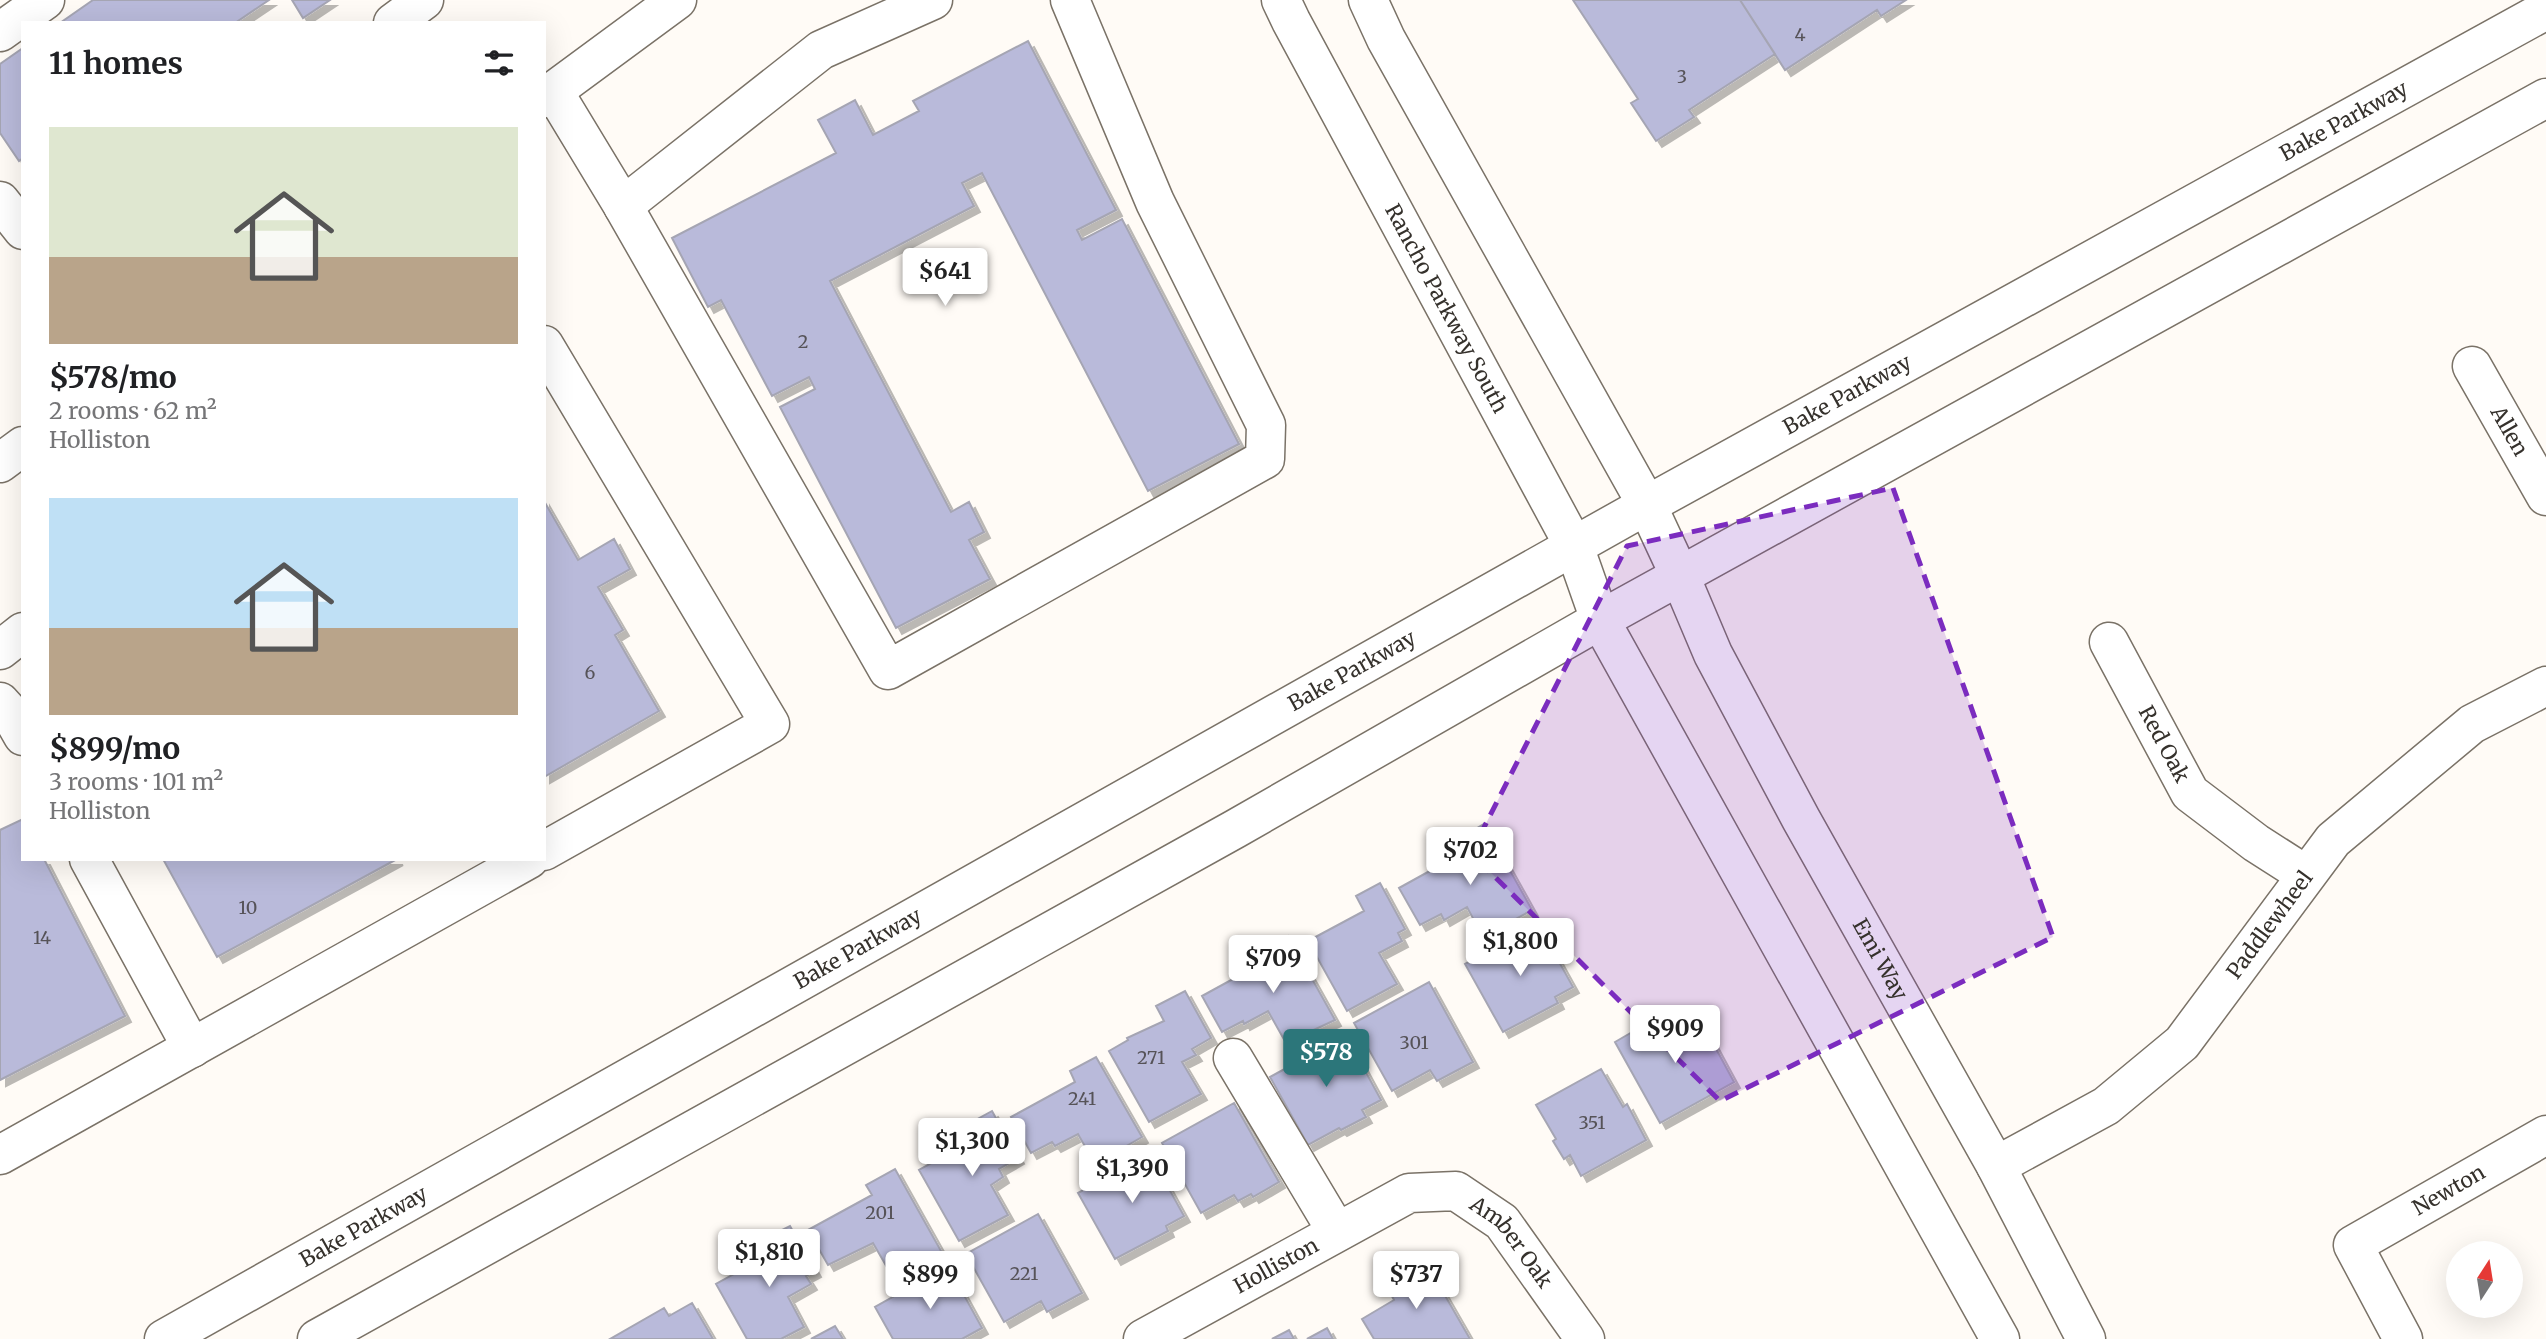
<!DOCTYPE html>
<html lang="en">
<head>
<meta charset="utf-8">
<style>
  :root { --surface:#fff; --page:#f6f6f6; --text:#202124; --muted:#757577; --accent:#2c767a }
  body { margin:0; font-family:Merriweather,serif; background:var(--page); color:var(--text); height:100vh; display:flex; flex-direction:column; font-size:26px; white-space:nowrap }
  * { box-sizing:border-box; margin:0 }
  p { font-size:23px; color:var(--muted) }
  .icon { flex:none; width:38px; height:38px; fill:none; stroke:currentColor; stroke-width:2; stroke-linecap:round; stroke-linejoin:round }
  .map { position:relative; flex:1; overflow:hidden }
  .drawer { position:absolute; left:21px; top:21px; width:525px; height:840px; display:flex; flex-direction:column; background:var(--surface); border-radius:0px; box-shadow:0 7px 28px #0002 }
  .drawer>* { flex:none }
  .needle { width:46px; rotate:12deg }
  .fabs { position:absolute; left:2446px; top:1241px; display:grid; gap:14px }
  .fabs a { display:grid; place-items:center; width:77px; height:77px; border-radius:50%; background:var(--surface); box-shadow:0 7px 28px #0002; font-size:35px }
  .price { position:absolute; translate:-50% -60px; padding:0 16px; border-radius:7px; background:#fff; color:#222; font-size:23px; line-height:46px; filter:drop-shadow(0 2px 4px #0008) }
  .price::after { content:''; position:absolute; left:50%; top:42px; width:21px; height:16px; margin-left:-10px; background:inherit; clip-path:polygon(0 0,100% 0,50% 100%) }
  .price.on { background:var(--accent); color:#fff }
  ul { padding:0; list-style:none }
  li { display:grid; align-content:center; gap:14px; height:371px; padding:0 28px }
  li span { display:grid; place-items:center; height:217px; border-radius:0px; color:#555 }
  li>.icon { margin-inline-start:auto }
  span .icon { width:126px; height:126px; fill:#fffc; stroke-width:1 }
  li b { font-size:30px }
  h2 { display:flex; justify-content:space-between; align-items:center; height:84px; padding:0 28px; font-size:30px }
  .map>svg:first-child { display:block }
  .building { fill:#b9bada; stroke:#a5a5b3; stroke-width:2; filter:url(#shadow) }
  .lines { fill:none; stroke-linecap:round; stroke-linejoin:round }
  .minor-casing { stroke:#7a7267; stroke-width:41 }
  .major-casing { stroke:#7a7267; stroke-width:41 }
  .minor { stroke:#fff; stroke-width:38 }
  .major { stroke:#fff; stroke-width:38 }
  .marked { fill:#7b2cbf; fill-opacity:0.2; stroke:#7b2cbf; stroke-width:5; stroke-dasharray:14 9; stroke-linejoin:round }
  .labels { text-anchor:middle; stroke-width:5; stroke-linejoin:round; paint-order:stroke }
  .number-label { font-size:18px; fill:#565358 }
  .street-label { font-size:21px; fill:#35312c; stroke:#fffbf6 }
</style>
</head>
<body>
<div class="map">
<svg width="2546" height="1339" viewBox="0 0 2546 1339">
  <defs>
    <filter id="shadow"><feDropShadow dx="6" dy="6" stdDeviation="0" flood-color="#0004"/></filter>
  </defs>
  <rect width="100%" height="100%" fill="#fffbf6"/>
  <path class="building" d="M 93,0 L 269,0 L 235,23 L 60,23 Z
    M 292,0 L 330,0 L 303,18 Z
    M 1573,0 L 1740,0 L 1775,54 L 1689,110 L 1694,117 L 1656,141 L 1631,103 L 1638,99 Z
    M 1740,0 L 1906,0 L 1881,16 L 1877,10 L 1785,70 Z
    M 1028,41 L 1116,210 L 1077,230 L 1082,240 L 1122,219 L 1239,444 L 1148,491 L 982,173 L 962,183 L 974,206 L 830,281 L 951,512 L 969,502 L 984,532 L 969,540 L 990,579 L 896,628 L 780,407 L 815,389 L 809,377 L 772,396 L 721,300 L 708,307 L 672,238 L 836,153 L 818,120 L 855,100 L 873,135 L 919,111 L 913,101 Z
    M 23,48 L 23,158 L 19,161 L 0,133 L 0,64 Z
    M 544,501 L 578,560 L 614,539 L 630,569 L 598,587 L 623,630 L 615,635 L 659,711 L 544,777 Z
    M 23,819 L 23,859 L 44,859 L 125,1016 L 0,1080 L 0,830 Z
    M 1484,824 L 1532,910 L 1483,937 L 1467,907 L 1444,920 L 1441,914 L 1420,925 L 1399,888 L 1466,851 L 1459,839 Z
    M 163,859 L 397,859 L 217,957 Z
    M 1380,883 L 1405,929 L 1398,933 L 1402,941 L 1379,953 L 1397,984 L 1347,1011 L 1308,941 L 1364,911 L 1356,896 Z
    M 1538,924 L 1573,987 L 1555,997 L 1558,1003 L 1503,1032 L 1465,964 Z
    M 1288,936 L 1335,1020 L 1286,1043 L 1268,1011 L 1244,1024 L 1243,1021 L 1222,1032 L 1202,996 L 1266,961 L 1261,951 Z
    M 1429,982 L 1473,1062 L 1437,1081 L 1430,1070 L 1392,1091 L 1354,1023 Z
    M 1185,991 L 1211,1038 L 1192,1049 L 1196,1055 L 1182,1062 L 1201,1094 L 1149,1122 L 1109,1051 L 1128,1040 L 1127,1038 L 1164,1021 L 1156,1006 Z
    M 1695,1010 L 1734,1082 L 1660,1123 L 1615,1042 L 1641,1027 L 1643,1029 L 1657,1022 L 1661,1028 Z
    M 1344,1032 L 1381,1100 L 1362,1110 L 1366,1117 L 1341,1130 L 1339,1128 L 1308,1145 L 1270,1077 L 1303,1059 L 1302,1055 Z
    M 1096,1057 L 1142,1137 L 1095,1164 L 1078,1134 L 1055,1146 L 1052,1142 L 1031,1153 L 1011,1117 L 1075,1082 L 1070,1071 Z
    M 1601,1069 L 1623,1107 L 1627,1104 L 1646,1140 L 1581,1176 L 1570,1155 L 1564,1159 L 1553,1141 L 1556,1139 L 1536,1105 Z
    M 1234,1103 L 1279,1182 L 1253,1197 L 1251,1194 L 1238,1201 L 1234,1195 L 1201,1213 L 1162,1143 Z
    M 992,1111 L 1018,1158 L 999,1169 L 1003,1177 L 991,1185 L 1008,1215 L 959,1241 L 919,1170 L 973,1140 L 965,1126 Z
    M 1148,1151 L 1184,1216 L 1166,1226 L 1168,1231 L 1115,1259 L 1078,1193 L 1111,1175 L 1109,1172 Z
    M 895,1169 L 941,1251 L 892,1276 L 873,1243 L 828,1265 L 808,1230 L 872,1195 L 866,1185 Z
    M 1038,1214 L 1082,1293 L 1047,1312 L 1041,1301 L 1004,1322 L 966,1254 Z
    M 790,1226 L 815,1271 L 806,1276 L 811,1284 L 788,1297 L 804,1327 L 781,1339 L 747,1339 L 716,1284 L 772,1253 L 764,1239 Z
    M 948,1266 L 982,1328 L 962,1339 L 893,1339 L 875,1307 Z
    M 1428,1266 L 1470,1339 L 1374,1339 L 1362,1319 L 1394,1300 L 1386,1285 L 1415,1268 L 1418,1273 Z
    M 692,1303 L 713,1339 L 610,1339 L 664,1308 L 669,1316 Z
    M 835,1326 L 843,1339 L 811,1339 Z
    M 1327,1328 L 1333,1339 L 1307,1339 Z
    M 1289,1330 L 1294,1339 L 1272,1339 Z"/>
  <g class="lines">
    <defs>
      <g id="minor">
        <path id="s1" d="M 1281,0 L 1291,21 L 1574,546 L 1600,620 L 2000,1339"/>
        <path id="s2" d="M 1368,0 L 1386,39 L 1647,505 L 1680,576 L 1713,654 L 1801,819 L 1996,1166 L 2086,1339"/>
        <path d="M 393,23 L 424,0"/>
        <path d="M 0,32 L 45,0"/>
        <path d="M 554,92 L 623,206 L 888,670 L 1265,459 L 1266,425 L 1155,202 L 1070,0"/>
        <path d="M 544,98 L 677,0"/>
        <path d="M 0,201 L 23,230"/>
        <path d="M 623,206 L 821,50 L 933,0"/>
        <path d="M 544,345 L 770,724 L 544,851"/>
        <path id="s3" d="M 2472,366 L 2546,496"/>
        <path d="M 0,463 L 23,446"/>
        <path id="s4" d="M 2109,642 L 2190,793 L 2256,843 L 2306,875"/>
        <path d="M 0,650 L 23,632"/>
        <path d="M 0,702 L 10,713 L 23,736"/>
        <path d="M 89,859 L 192,1048"/>
        <path d="M 1233,1058 L 1337,1232"/>
        <path d="M 0,1155 L 529,859"/>
        <path id="s5" d="M 1996,1166 L 2106,1106 L 2182,1043 L 2333,840 L 2472,724 L 2546,686"/>
        <path id="s6" d="M 1143,1339 L 1409,1193 L 1456,1191 L 1502,1222 L 1585,1339"/>
        <path id="s7" d="M 2403,1339 L 2353,1245 L 2546,1135"/>
      </g>
      <g id="major">
        <path id="s8" d="M 164,1339 L 1647,505 L 2546,10"/>
        <path d="M 317,1339 L 1235,829 L 1600,620 L 2546,98"/>
      </g>
    </defs>
    <use href="#minor" class="minor-casing"/>
    <use href="#major" class="major-casing"/>
    <use href="#minor" class="minor"/>
    <use href="#major" class="major"/>
  </g>
  <path class="marked" d="M 1893,488 L 2053,937 L 1720,1101 L 1471,853 L 1627,546 Z"/>
  <g class="labels">
    <g class="number-label">
      <text x="1800" y="41">4</text>
      <text x="1682" y="83">3</text>
      <text x="803" y="348">2</text>
      <text x="590" y="679">6</text>
      <text x="248" y="914">10</text>
      <text x="42" y="944">14</text>
      <text x="1414" y="1049">301</text>
      <text x="1151" y="1064">271</text>
      <text x="1082" y="1105">241</text>
      <text x="1592" y="1129">351</text>
      <text x="880" y="1219">201</text>
      <text x="1024" y="1280">221</text>
    </g>
    <g class="street-label">
      <text dy="7" stroke="none"><textPath href="#s8" startOffset="2497">Bake Parkway</textPath></text>
      <text dy="7" stroke="none"><textPath href="#s1" startOffset="350">Rancho Parkway South</textPath></text>
      <text dy="7" stroke="none"><textPath href="#s8" startOffset="1930">Bake Parkway</textPath></text>
      <text dy="7" stroke="none"><textPath href="#s3" startOffset="75">Allen</textPath></text>
      <text dy="7" stroke="none"><textPath href="#s8" startOffset="1363">Bake Parkway</textPath></text>
      <text dy="7" stroke="none"><textPath href="#s4" startOffset="116">Red Oak</textPath></text>
      <text dy="7" stroke="none"><textPath href="#s5" startOffset="371">Paddlewheel</textPath></text>
      <text dy="7" stroke="none"><textPath href="#s8" startOffset="796">Bake Parkway</textPath></text>
      <text dy="7" stroke="none"><textPath href="#s2" startOffset="1088">Emi Way</textPath></text>
      <text dy="7" stroke="none"><textPath href="#s7" startOffset="217">Newton</textPath></text>
      <text dy="7" stroke="none"><textPath href="#s8" startOffset="229">Bake Parkway</textPath></text>
      <text dy="7" stroke="none"><textPath href="#s6" startOffset="427">Amber Oak</textPath></text>
      <text dy="7" stroke="none"><textPath href="#s6" startOffset="152">Holliston</textPath></text>
    </g>
  </g>
</svg>
<div class="fabs">
<a><svg class="needle" viewBox="-14 -14 28 28"><path d="M0-13l5 13h-10z" fill="#e53935"/><path d="M0 13l5-13h-10z" fill="#757577"/></svg></a>
</div>
<b class="price" style="left:945px;top:308px">$641</b>
<b class="price" style="left:1470px;top:887px">$702</b>
<b class="price" style="left:1520px;top:978px">$1,800</b>
<b class="price" style="left:1273px;top:995px">$709</b>
<b class="price" style="left:1675px;top:1065px">$909</b>
<b class="price on" style="left:1326px;top:1089px">$578</b>
<b class="price" style="left:972px;top:1178px">$1,300</b>
<b class="price" style="left:1132px;top:1205px">$1,390</b>
<b class="price" style="left:769px;top:1289px">$1,810</b>
<b class="price" style="left:930px;top:1311px">$899</b>
<b class="price" style="left:1416px;top:1311px">$737</b>
<section class="drawer">
<h2>11 homes<svg class="icon" aria-label="filters" viewBox="0 0 24 24"><path d="M4 7h16M4 17h16"/><circle cx="9" cy="7" r="2"/><circle cx="15" cy="17" r="2"/></svg></h2>
<ul>
<li><span style="background:linear-gradient(#dfe7d0 60%,#b9a48a 0)"><svg class="icon" aria-label="home" viewBox="0 0 24 24"><path d="M3 11l9-7 9 7M6 9v11h12V9"/></svg></span><div><b>$578/mo</b><p>2 rooms · 62 m²</p><p>Holliston</p></div></li>
<li><span style="background:linear-gradient(#bfe0f5 60%,#b9a48a 0)"><svg class="icon" aria-label="home" viewBox="0 0 24 24"><path d="M3 11l9-7 9 7M6 9v11h12V9"/></svg></span><div><b>$899/mo</b><p>3 rooms · 101 m²</p><p>Holliston</p></div></li>
</ul>
</section>
</div>
</body>
</html>
